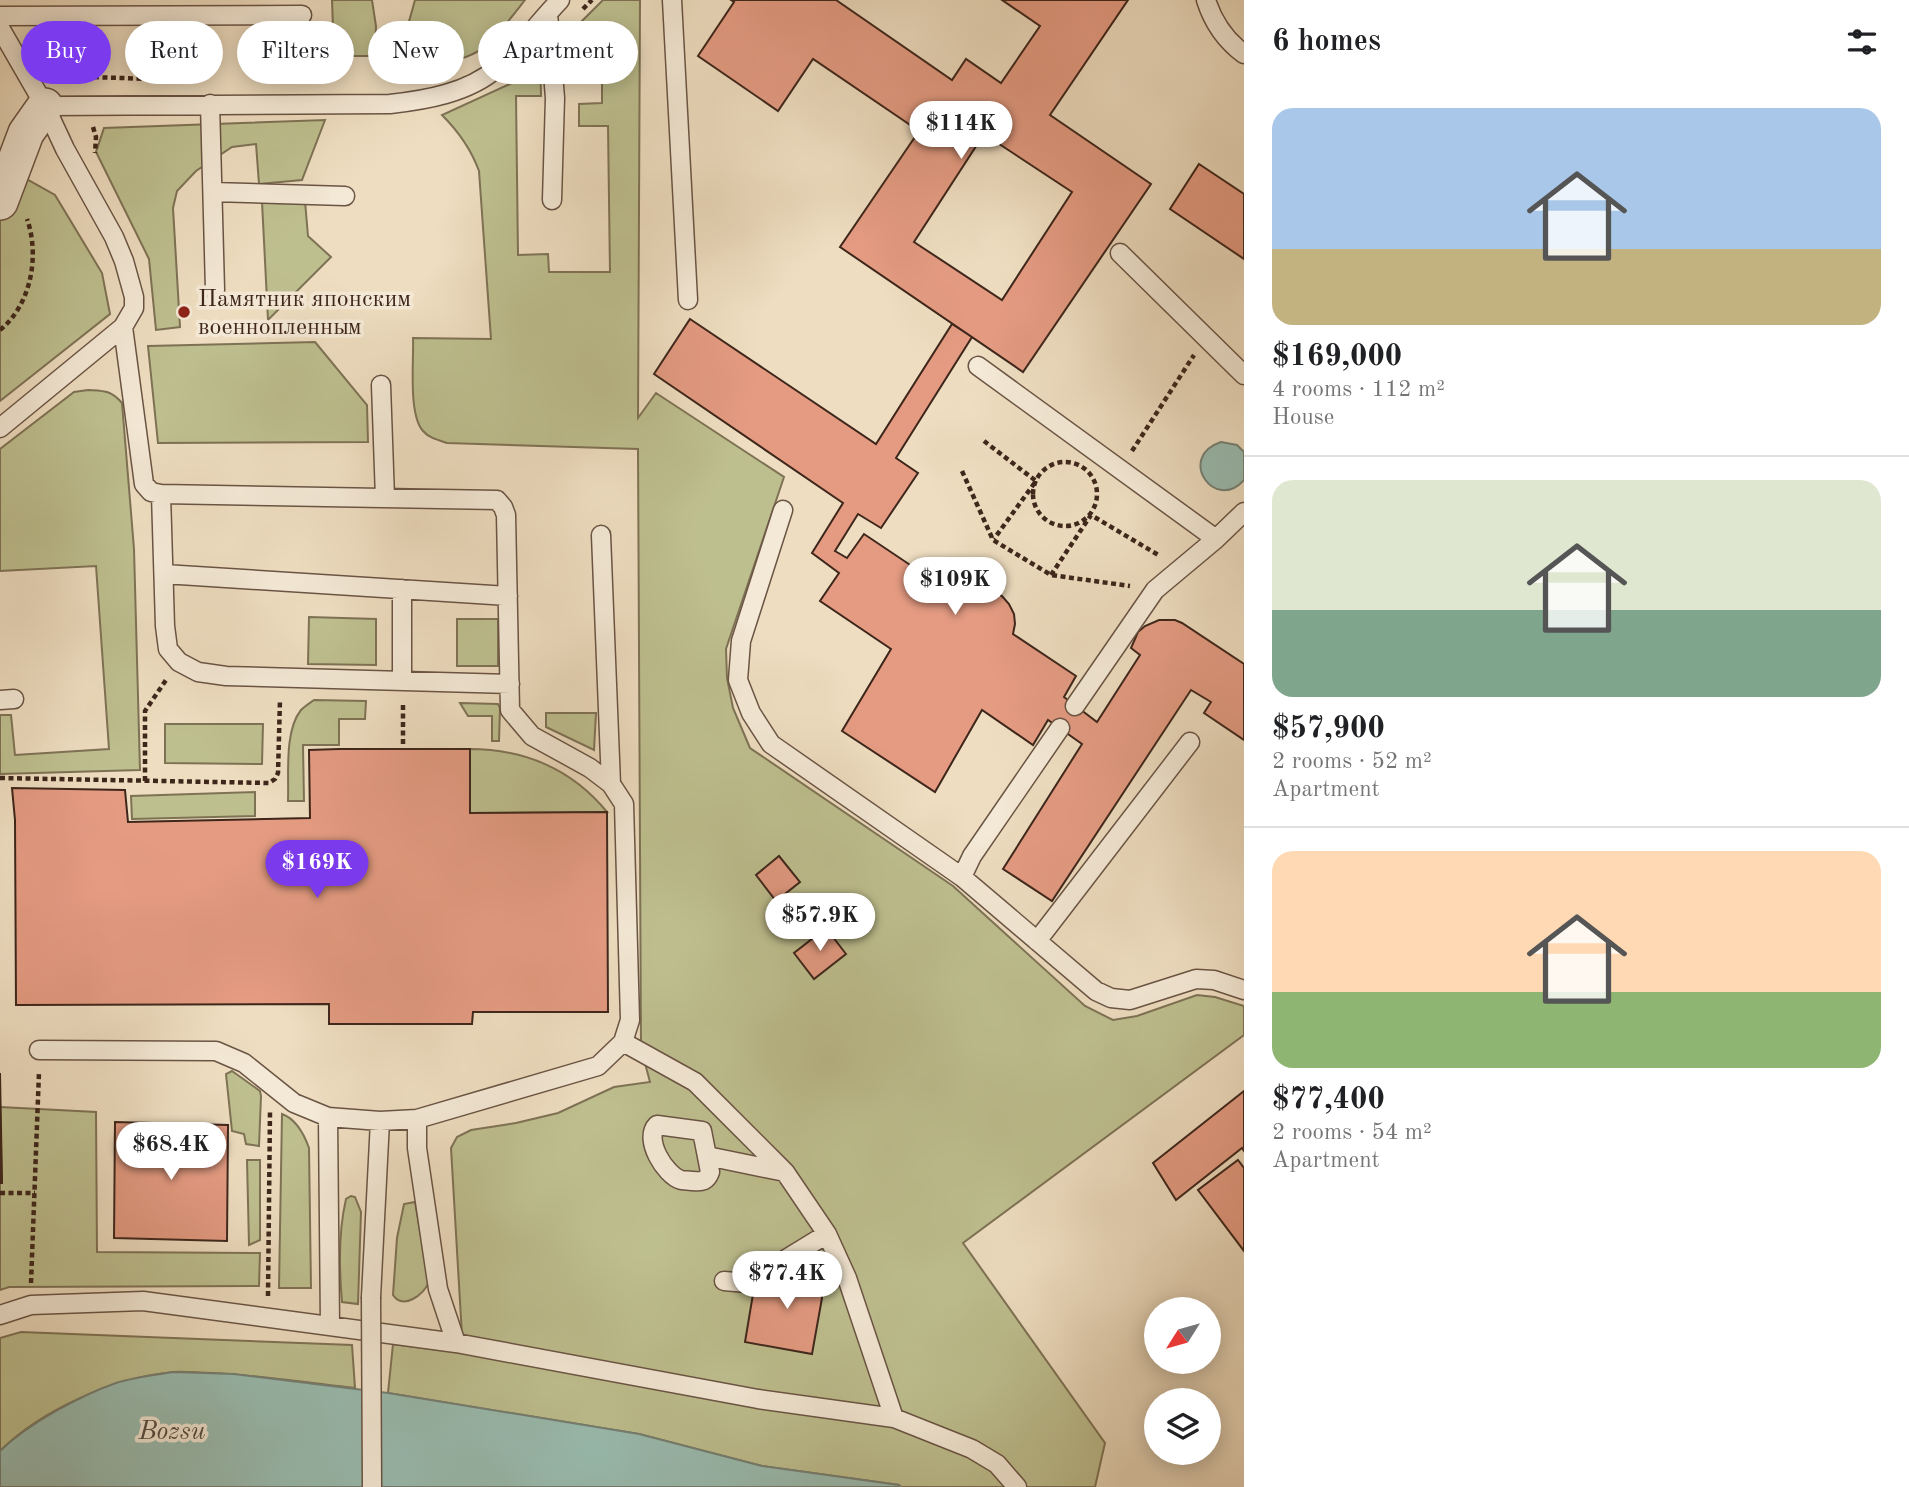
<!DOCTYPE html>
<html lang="en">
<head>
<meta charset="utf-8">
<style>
  :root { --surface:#fff; --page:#f6f6f6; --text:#202124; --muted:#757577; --line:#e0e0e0; --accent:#7c3aed }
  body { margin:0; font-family:"Old Standard TT",serif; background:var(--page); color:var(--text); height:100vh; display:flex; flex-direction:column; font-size:26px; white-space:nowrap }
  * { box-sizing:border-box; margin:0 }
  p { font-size:23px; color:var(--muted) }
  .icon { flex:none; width:38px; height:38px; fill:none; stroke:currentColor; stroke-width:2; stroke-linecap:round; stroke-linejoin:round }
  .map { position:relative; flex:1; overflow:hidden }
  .details { display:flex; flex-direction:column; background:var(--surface); width:665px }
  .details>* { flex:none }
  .top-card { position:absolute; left:21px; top:21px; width:665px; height:63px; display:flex; gap:14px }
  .needle { width:46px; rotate:233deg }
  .fabs { position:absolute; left:1144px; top:1297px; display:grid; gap:14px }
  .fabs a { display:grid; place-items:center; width:77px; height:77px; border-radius:50%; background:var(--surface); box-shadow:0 4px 18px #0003; font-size:35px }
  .price { position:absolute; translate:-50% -60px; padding:0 16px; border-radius:24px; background:#fff; color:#222; font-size:23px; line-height:46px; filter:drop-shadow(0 2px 4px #0008) }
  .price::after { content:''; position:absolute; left:50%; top:42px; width:21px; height:16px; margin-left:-10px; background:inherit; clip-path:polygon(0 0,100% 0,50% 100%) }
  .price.selected { background:var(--accent); color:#fff }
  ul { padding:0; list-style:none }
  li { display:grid; align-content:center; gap:14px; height:371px; padding:0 28px }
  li+li { border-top:2px solid var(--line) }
  li span { display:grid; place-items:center; height:217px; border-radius:21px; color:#555 }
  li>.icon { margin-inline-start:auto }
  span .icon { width:126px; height:126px; fill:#fffc; stroke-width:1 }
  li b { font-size:30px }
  h2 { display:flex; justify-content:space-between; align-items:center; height:84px; padding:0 28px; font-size:30px }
  .chip { padding:0 24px; border-radius:32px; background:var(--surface); box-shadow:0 4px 18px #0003; font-size:24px; line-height:63px }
  .chip.selected { background:var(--accent); color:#fff }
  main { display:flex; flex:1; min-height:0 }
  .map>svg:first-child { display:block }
  .green { fill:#bebf8f; stroke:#7e7255; stroke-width:2 }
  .water { fill:#99bcb0; stroke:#758074; stroke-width:2 }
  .building { fill:#e49b82; stroke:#3e261b; stroke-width:2; fill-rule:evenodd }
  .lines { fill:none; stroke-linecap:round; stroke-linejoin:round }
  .lane-casing { stroke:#6a5444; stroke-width:21 }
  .street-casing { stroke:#6a5444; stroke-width:38 }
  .path { stroke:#3e261b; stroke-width:4.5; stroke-dasharray:5 3.5; stroke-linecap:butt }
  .lane { stroke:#f4e9d6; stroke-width:18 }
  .street { stroke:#f4e9d6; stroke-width:35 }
  .lane-bridge-casing { stroke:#6a5444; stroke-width:21; stroke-linecap:butt }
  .lane-bridge { stroke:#f4e9d6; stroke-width:18 }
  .poi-dot { fill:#8f2418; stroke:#f4e9d6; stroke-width:2.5 }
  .labels { text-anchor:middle; stroke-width:7; stroke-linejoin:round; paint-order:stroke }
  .poi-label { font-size:24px; fill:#3e261b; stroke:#f4e9d6; text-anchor:start }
  .water-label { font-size:26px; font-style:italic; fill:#554c40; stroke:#f4e9d6 }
</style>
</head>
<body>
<main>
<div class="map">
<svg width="1244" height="1487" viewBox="0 0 1244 1487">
  <rect width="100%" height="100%" fill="#eeddc0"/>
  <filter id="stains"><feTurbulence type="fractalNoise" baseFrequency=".00286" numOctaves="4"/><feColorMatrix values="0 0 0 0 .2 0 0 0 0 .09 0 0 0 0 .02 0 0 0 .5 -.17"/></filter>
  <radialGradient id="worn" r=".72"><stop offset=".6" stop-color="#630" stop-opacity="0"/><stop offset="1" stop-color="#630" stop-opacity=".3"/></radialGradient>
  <path class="green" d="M 332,0 L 372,0 L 376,26 L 375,56 L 334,56 Z
    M 415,0 L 525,0 C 514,14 502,30 489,43 C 470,62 429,67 404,66 L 405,36 Z
    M 603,0 L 640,0 L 638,418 L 656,393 L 784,477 L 726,649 L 727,678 L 733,708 L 750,748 L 953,886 L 1085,1006 L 1113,1020 L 1137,1016 L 1197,995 L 1215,997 L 1244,1006 L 1244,1035 L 963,1243 L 1105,1443 L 1095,1487 L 901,1487 L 899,1485 L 762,1466 L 639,1434 L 388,1393 L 393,1344 L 463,1353 L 451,1148 L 457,1137 L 471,1130 L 516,1123 L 558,1113 L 614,1087 L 650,1082 L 641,1048 L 638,449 L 447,443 C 438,440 429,438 423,431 C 408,414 414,361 413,338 L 491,339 L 479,171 C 471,149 458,131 442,115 L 512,83 L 540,53 L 541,96 L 516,96 L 518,255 L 548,254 L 549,272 L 610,272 L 608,126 L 579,126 L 579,104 L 602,103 L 602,53 L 579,52 L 578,25 Z
    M 325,120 L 302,180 L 259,184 L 256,144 L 232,147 L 196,171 L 177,191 L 173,208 L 180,327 L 156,330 L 149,259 L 96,152 L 104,128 Z
    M 0,164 L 55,195 L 102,273 L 110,314 L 0,401 Z
    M 305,201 L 308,236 L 331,257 L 268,320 L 262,202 Z
    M 315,342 L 367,405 L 368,442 L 158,443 L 148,346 Z
    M 88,390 C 104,391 111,390 122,403 L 134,549 L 140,770 L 0,774 L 0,715 L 11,715 L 15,755 L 109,749 L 96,566 L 0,571 L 0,449 L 74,392 Z
    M 309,617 L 376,619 L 376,665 L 308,664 Z
    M 457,619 L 498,619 L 498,666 L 457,666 Z
    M 314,700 L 366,701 L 365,719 L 339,719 L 339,745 L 303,745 L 304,801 L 288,801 C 289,775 284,731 301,710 C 305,706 310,703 314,700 Z
    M 460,703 L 498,704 L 500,708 L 499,741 L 492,741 L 492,716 L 468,716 Z
    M 546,713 L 596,713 L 594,750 L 546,727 Z
    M 165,724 L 263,724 L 262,764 L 165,763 Z
    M 470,749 C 524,749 572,769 607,812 L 470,813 Z
    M 255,792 L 255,816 L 132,819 L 131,796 Z
    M 232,1071 L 260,1091 L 261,1096 L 259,1146 L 246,1144 L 244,1134 L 232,1131 L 226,1074 Z
    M 0,1107 L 96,1112 L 97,1252 L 260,1253 L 259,1286 L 9,1287 L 0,1290 L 0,1183 L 2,1183 Z
    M 282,1114 C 296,1119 304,1134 309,1148 L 311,1288 L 279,1288 Z
    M 247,1160 L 260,1160 L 260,1240 L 249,1245 Z
    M 351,1196 L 355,1197 L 361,1212 L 358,1304 L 342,1302 C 339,1268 338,1233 346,1199 Z
    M 415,1202 L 429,1282 C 424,1295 403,1310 393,1295 L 397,1238 L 404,1204 Z
    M 21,1332 L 352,1345 L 355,1388 C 307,1383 259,1375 211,1373 C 198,1373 185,1371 173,1372 C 114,1378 43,1409 0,1451 L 0,1338 Z"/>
  <path class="water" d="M 1221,442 L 1237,445 L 1244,452 L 1244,480 C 1215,513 1176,457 1221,442 Z
    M 174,1372 L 234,1374 L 388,1393 L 639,1434 L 762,1466 L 899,1485 L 901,1487 L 0,1487 L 0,1451 C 28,1424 79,1396 116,1383 C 134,1377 155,1375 174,1372 Z"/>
  <path class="building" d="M 731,0 L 836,0 L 952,80 L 966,59 L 1001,83 L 1040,26 L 1002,0 L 1128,0 L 1050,115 L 1151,184 L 1023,372 L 840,247 L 919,131 L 813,59 L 778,111 L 698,56 L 734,2 ZM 984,134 L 1072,192 L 1002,300 L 914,242 Z
    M 1199,164 L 1244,194 L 1244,259 L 1170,209 Z
    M 690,319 L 876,444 L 952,324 L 972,337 L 896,458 L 918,473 L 881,528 L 858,514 L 835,551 L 847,558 L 864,534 L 958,597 L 980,589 L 991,591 L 1002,596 L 1009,604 L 1014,614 L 1015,624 L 1013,634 L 1076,676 L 1064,697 L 1097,722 L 1140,655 L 1131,648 L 1138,632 L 1145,626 L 1159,620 L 1175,620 L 1182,623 L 1244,664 L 1244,740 L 1204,713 L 1211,702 L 1191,690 L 1052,901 L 1003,869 L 1082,744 L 1048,720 L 1033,745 L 982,710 L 935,792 L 842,731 L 891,649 L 820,601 L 839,573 L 812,553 L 843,503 L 654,374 Z
    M 339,749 L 470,749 L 470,813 L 607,812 L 608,1012 L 473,1012 L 472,1024 L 329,1024 L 329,1004 L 16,1005 L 15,820 L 12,788 L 125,790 L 128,822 L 310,818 L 309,750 Z
    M 779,856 L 800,882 L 776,901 L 756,875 Z
    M 826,928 L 846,954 L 814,979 L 794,953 Z
    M 0,1073 L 2,1183 L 0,1183 Z
    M 1244,1091 L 1244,1151 L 1242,1148 L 1176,1200 L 1153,1163 Z
    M 115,1122 L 228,1125 L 227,1241 L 114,1238 Z
    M 1238,1160 L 1244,1168 L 1244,1251 L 1198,1190 Z
    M 812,1256 L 822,1298 L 812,1354 L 745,1342 L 753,1294 Z"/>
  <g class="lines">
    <defs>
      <path id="lane" d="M 672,0 L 688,300
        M 1206,0 C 1213,22 1225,40 1244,54
        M 548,13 L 555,98 L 552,200
        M 0,16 L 302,15
        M 0,28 L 45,106 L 65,149 L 114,237 L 124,261 L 134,297 L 134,308 L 123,327 L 0,428
        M 210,104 L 215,290
        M 45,106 L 390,104 C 426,100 468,93 497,68 C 520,48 539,22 560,0
        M 213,192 L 345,196
        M 1120,253 L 1244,375
        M 978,366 L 1216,539 L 1244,512
        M 381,385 L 385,498
        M 161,494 L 165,626 L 168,649 L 179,662 L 198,672 L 226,676 L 510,684
        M 783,510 L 741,641 L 738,680 L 751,713 L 771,744 L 962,877
        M 601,535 L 611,784
        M 164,574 L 508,596
        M 402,681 L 402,589
        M 0,700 L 14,699
        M 1075,706 L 1155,590 L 1216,539
        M 1060,728 L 972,856 L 962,877 L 1096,991 L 1111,998 L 1130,1000 L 1196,979 L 1214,980 L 1244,990
        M 1037,941 L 1190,742
        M 623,1042 L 695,1082 L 785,1172 L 827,1234 L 847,1278 L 894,1418
        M 39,1050 L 216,1051 L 244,1063 L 294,1103 L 328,1117 L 380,1121 L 417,1119 L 598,1066 L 623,1042 L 630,1020 L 624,804 L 611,784 L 590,768 L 532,736 L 510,710 L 506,515 L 503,507 L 497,500 L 161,494 L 151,492 L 144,484 L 123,327
        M 328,1117 L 330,1326
        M 417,1119 L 417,1148 L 438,1289 L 456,1343 L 758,1399 L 894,1418 L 972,1449 L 997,1464 L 1017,1487
        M 657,1125 L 702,1131 L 710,1172 C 707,1181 702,1182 693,1181 C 692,1181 682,1180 681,1180 C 665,1175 643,1139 657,1125 Z
        M 707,1156 L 785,1172
        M 724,1281 L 747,1283 L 827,1234
        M 371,1297 L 380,1121
        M 0,1315 L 31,1305 L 143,1301 L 456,1343"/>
      <path id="street" d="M 0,202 L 26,133 L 45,106"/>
    </defs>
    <use href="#lane" class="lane-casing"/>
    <use href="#street" class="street-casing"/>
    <path class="path" d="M 583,9 L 592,0
      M 60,76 L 152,79
      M 93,127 L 96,137 L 95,153
      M 0,330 C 31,305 40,256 27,219
      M 984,441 L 1036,481 L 994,539
      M 1132,451 L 1194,355
      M1033 494a32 32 0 1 1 64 0a32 32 0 1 1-64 0Z
      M 962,471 L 993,540 L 1051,575 L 1130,586
      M 1051,575 L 1091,515 L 1160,556
      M 403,705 L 403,746
      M 0,778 L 269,783 L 275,779 L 278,773 L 280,699
      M 145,781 L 145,711 L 166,680
      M 0,1193 L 35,1193
      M 31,1283 L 39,1072
      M 268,1296 L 270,1112"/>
    <use href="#lane" class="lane"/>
    <use href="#street" class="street"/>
    <defs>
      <path id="lane-bridge" d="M 371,1297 L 372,1487"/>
    </defs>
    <use href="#lane-bridge" class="lane-bridge-casing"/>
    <use href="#lane-bridge" class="lane-bridge"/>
  </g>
  <circle class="poi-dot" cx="184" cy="312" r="7"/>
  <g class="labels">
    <g class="poi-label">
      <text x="198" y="306">Памятник японским<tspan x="198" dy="28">военнопленным</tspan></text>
    </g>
    <g class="water-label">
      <text x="172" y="1439">Bozsu</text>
    </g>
  </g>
  <rect width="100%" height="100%" filter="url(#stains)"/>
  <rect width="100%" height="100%" fill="url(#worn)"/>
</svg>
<div class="fabs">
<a><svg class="needle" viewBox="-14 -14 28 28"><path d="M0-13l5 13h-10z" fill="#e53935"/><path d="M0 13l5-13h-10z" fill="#757577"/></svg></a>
<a><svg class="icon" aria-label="layers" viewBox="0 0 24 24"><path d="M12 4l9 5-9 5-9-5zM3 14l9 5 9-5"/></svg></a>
</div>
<b class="price" style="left:961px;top:161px">$114K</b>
<b class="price" style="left:955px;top:617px">$109K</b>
<b class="price selected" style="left:317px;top:900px">$169K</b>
<b class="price" style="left:820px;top:953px">$57.9K</b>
<b class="price" style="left:171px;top:1182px">$68.4K</b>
<b class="price" style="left:787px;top:1311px">$77.4K</b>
<div class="top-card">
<a class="chip selected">Buy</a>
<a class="chip">Rent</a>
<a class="chip">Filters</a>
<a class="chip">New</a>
<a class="chip">Apartment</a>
</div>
</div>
<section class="details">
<h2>6 homes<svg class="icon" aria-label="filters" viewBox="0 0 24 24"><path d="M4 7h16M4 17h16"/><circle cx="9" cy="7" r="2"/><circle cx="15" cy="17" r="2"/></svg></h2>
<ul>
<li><span style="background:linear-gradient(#a9c7e8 65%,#c2b280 0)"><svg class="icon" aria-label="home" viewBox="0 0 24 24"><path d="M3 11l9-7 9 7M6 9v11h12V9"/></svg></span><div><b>$169,000</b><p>4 rooms · 112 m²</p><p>House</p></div></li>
<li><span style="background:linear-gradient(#dfe7d0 60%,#7fa58c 0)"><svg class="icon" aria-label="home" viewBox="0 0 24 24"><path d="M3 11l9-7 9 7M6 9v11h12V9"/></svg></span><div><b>$57,900</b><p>2 rooms · 52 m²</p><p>Apartment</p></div></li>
<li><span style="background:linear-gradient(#ffd9b3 65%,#8fb573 0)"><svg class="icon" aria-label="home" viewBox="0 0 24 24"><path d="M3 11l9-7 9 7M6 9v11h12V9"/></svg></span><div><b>$77,400</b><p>2 rooms · 54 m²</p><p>Apartment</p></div></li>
</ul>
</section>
</main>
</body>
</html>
